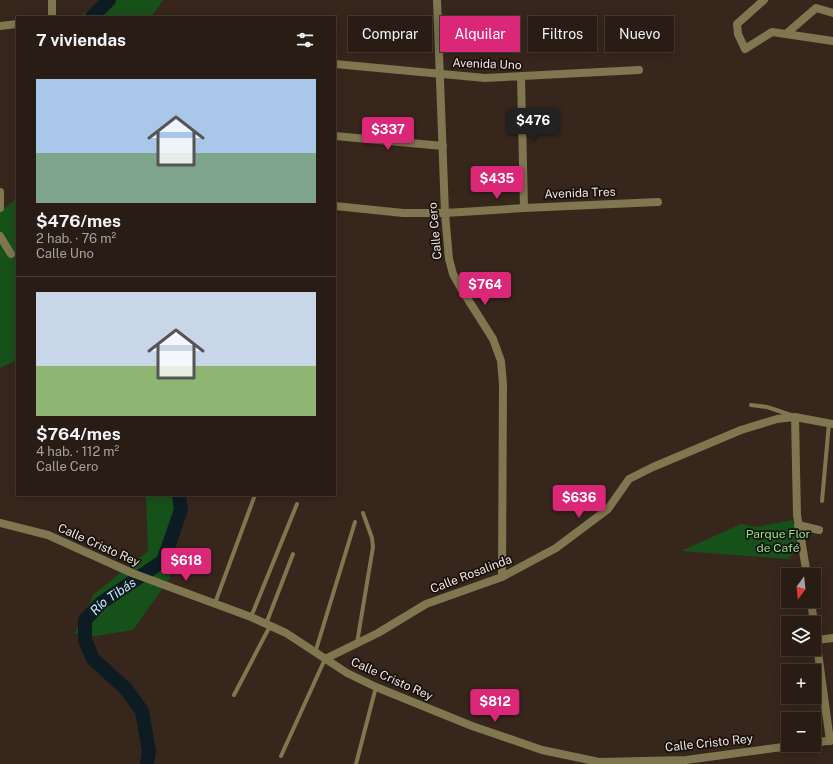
<!DOCTYPE html>
<html lang="es">
<head>
<meta charset="utf-8">
<style>
  :root { --surface:#291c15; --page:#31251e; --text:#f1f3f6; --muted:#a5a1a0; --line:#453a34; --accent:#db2777 }
  body { margin:0; font-family:"Public Sans",sans-serif; background:var(--page); color:var(--text); height:100vh; display:flex; flex-direction:column; font-size:15px; white-space:nowrap }
  * { box-sizing:border-box; margin:0 }
  p { font-size:13px; color:var(--muted) }
  .icon { flex:none; width:22px; height:22px; fill:none; stroke:currentColor; stroke-width:2; stroke-linecap:round; stroke-linejoin:round }
  .map { position:relative; flex:1; overflow:hidden }
  .details { position:absolute; left:16px; top:16px; width:320px; height:480px; display:flex; flex-direction:column; background:var(--surface); border-radius:0px; box-shadow:0 2px 10px #0003,0 0 0 1px var(--line) }
  .details>* { flex:none }
  .hud { position:absolute; left:348px; top:16px; width:380px; height:36px; display:flex; gap:8px }
  .needle { width:26px; rotate:195deg }
  .buttons { position:absolute; left:781px; top:568px; display:grid; gap:8px }
  .buttons a { display:grid; place-items:center; width:40px; height:40px; border-radius:0px; background:var(--surface); box-shadow:0 2px 10px #0003,0 0 0 1px var(--line); font-size:20px }
  .price { position:absolute; translate:-50% -34px; padding:0 9px; border-radius:4px; background:var(--accent); color:#fff; font-size:13px; line-height:26px; filter:drop-shadow(0 1px 2px #0008) }
  .price::after { content:''; position:absolute; left:50%; top:24px; width:12px; height:9px; margin-left:-6px; background:inherit; clip-path:polygon(0 0,100% 0,50% 100%) }
  .price.active { background:#222; color:#fff }
  ul { padding:0; list-style:none }
  li { display:grid; align-content:center; gap:8px; height:212px; padding:0 20px }
  li+li { border-top:1px solid var(--line) }
  li span { display:grid; place-items:center; height:124px; border-radius:0px; color:#555 }
  li>.icon { margin-inline-start:auto }
  span .icon { width:72px; height:72px; fill:#fffc; stroke-width:1 }
  li b { font-size:17px }
  h2 { display:flex; justify-content:space-between; align-items:center; height:48px; padding:0 20px; font-size:17px }
  .chip { padding:0 14px; border-radius:0px; background:var(--surface); box-shadow:0 2px 10px #0003,0 0 0 1px var(--line); font-size:14px; line-height:36px }
  .chip.active { background:var(--accent); color:#fff }
  .map>svg:first-child { display:block }
  .green { fill:#17511a }
  .lines { fill:none; stroke-linecap:round; stroke-linejoin:round }
  .river { stroke:#0c1c22; stroke-width:14 }
  .lane { stroke:#7e774f; stroke-width:4 }
  .street { stroke:#7e774f; stroke-width:8 }
  .labels { text-anchor:middle; stroke-width:3.5; stroke-linejoin:round; paint-order:stroke }
  .street-label { font-size:12px; fill:#f0e5de; stroke:#19110d }
  .park-label { font-size:12px; fill:#89e789; stroke:#19110d }
  .water-label { font-size:13px; font-style:italic; fill:#cce6f0; stroke:#19110d }
</style>
</head>
<body>
<div class="map">
<svg width="833" height="764" viewBox="0 0 833 764">
  <rect width="100%" height="100%" fill="#37261c"/>
  <path class="green" d="M 103,0 L 163,0 L 151,17 L 77,17 L 91,10 Z
    M 17,198 L 17,360 L 0,368 L 0,212 Z
    M 146,495 L 181,495 L 170,578 L 133,630 L 95,636 L 75,633 L 94,594 L 148,551 Z
    M 793,520 L 798,547 L 789,559 L 681,551 L 741,524 L 756,527 Z"/>
  <g class="lines">
    <g class="river">
      <path d="M 92,17 L 109,0"/>
      <path id="s1" d="M 147,764 L 149,751 L 142,711 L 126,689 L 93,659 L 85,640 L 85,620 L 101,603 L 163,561 L 181,510 L 179,495"/>
    </g>
    <path class="lane" d="M 751,405 L 767,407 L 791,415
      M 822,501 L 829,423
      M 215,603 L 255,495
      M 251,617 L 297,504
      M 266,624 L 293,554
      M 357,643 L 373,547 L 372,538 L 363,513
      M 315,653 L 355,522
      M 234,695 L 270,626
      M 281,756 L 325,659
      M 356,764 L 376,687"/>
    <path class="street" d="M 437,0 L 445,213 L 449,259 L 453,274 L 462,290 L 493,339 L 501,361 L 503,384 L 502,577
      M 764,0 L 737,24 L 738,34 L 745,49 L 772,32 L 833,41
      M 52,17 L 52,0
      M 0,26 L 17,24
      M 786,34 L 816,8 L 833,13
      M 335,64 L 485,78 L 639,70
      M 521,77 L 524,208
      M 335,136 L 443,146
      M 0,192 L 0,208
      M 335,206 L 403,213 L 445,213 L 524,208 L 658,202
      M 0,236 L 11,254
      M 795,417 L 797,515 L 807,575
      M 0,523 L 48,535 L 132,573 L 251,617 L 286,633 L 347,673 L 376,687 L 472,726 L 542,750 L 599,762 L 686,760 L 798,745
      M 798,525 L 819,530
      M 811,601 L 830,741
      M 817,640 L 833,638
      M 325,659 L 378,633 L 426,604 L 502,577 L 556,548 L 608,509 L 629,479 L 653,467 L 741,430 L 777,419 L 795,417 L 833,424
      M 814,743 L 833,740"/>
  </g>
  <g class="labels">
    <g class="street-label">
      <text transform="translate(487 64) rotate(2)" y="4">Avenida Uno</text>
      <text transform="translate(580 193) rotate(-2)" y="4">Avenida Tres</text>
      <text transform="translate(435 231) rotate(-95)" y="4">Calle Cero</text>
      <text transform="translate(99 545) rotate(24)" y="4">Calle Cristo Rey</text>
      <text transform="translate(471 574) rotate(-21)" y="4">Calle Rosalinda</text>
      <text transform="translate(392 679) rotate(24)" y="4">Calle Cristo Rey</text>
      <text transform="translate(709 743) rotate(-6)" y="4">Calle Cristo Rey</text>
    </g>
    <g class="park-label">
      <text x="778" y="538">Parque Flor<tspan x="778" dy="14">de Café</tspan></text>
    </g>
    <g class="water-label">
      <text dy="5" stroke="none"><textPath href="#s1" startOffset="203">Río Tibás</textPath></text>
    </g>
  </g>
</svg>
<div class="buttons">
<a><svg class="needle" viewBox="-14 -14 28 28"><path d="M0-13l5 13h-10z" fill="#e53935"/><path d="M0 13l5-13h-10z" fill="#a5a1a0"/></svg></a>
<a><svg class="icon" aria-label="layers" viewBox="0 0 24 24"><path d="M12 4l9 5-9 5-9-5zM3 14l9 5 9-5"/></svg></a>
<a>+</a>
<a>−</a>
</div>
<b class="price active" style="left:533px;top:142px">$476</b>
<b class="price" style="left:388px;top:151px">$337</b>
<b class="price" style="left:497px;top:200px">$435</b>
<b class="price" style="left:485px;top:306px">$764</b>
<b class="price" style="left:579px;top:519px">$636</b>
<b class="price" style="left:186px;top:582px">$618</b>
<b class="price" style="left:495px;top:723px">$812</b>
<div class="hud">
<a class="chip">Comprar</a>
<a class="chip active">Alquilar</a>
<a class="chip">Filtros</a>
<a class="chip">Nuevo</a>
</div>
<section class="details">
<h2>7 viviendas<svg class="icon" aria-label="filters" viewBox="0 0 24 24"><path d="M4 7h16M4 17h16"/><circle cx="9" cy="7" r="2"/><circle cx="15" cy="17" r="2"/></svg></h2>
<ul>
<li><span style="background:linear-gradient(#a9c7e8 60%,#7fa58c 0)"><svg class="icon" aria-label="home" viewBox="0 0 24 24"><path d="M3 11l9-7 9 7M6 9v11h12V9"/></svg></span><div><b>$476/mes</b><p>2 hab. · 76 m²</p><p>Calle Uno</p></div></li>
<li><span style="background:linear-gradient(#c9d6e8 60%,#8fb573 0)"><svg class="icon" aria-label="home" viewBox="0 0 24 24"><path d="M3 11l9-7 9 7M6 9v11h12V9"/></svg></span><div><b>$764/mes</b><p>4 hab. · 112 m²</p><p>Calle Cero</p></div></li>
</ul>
</section>
</div>
</body>
</html>
